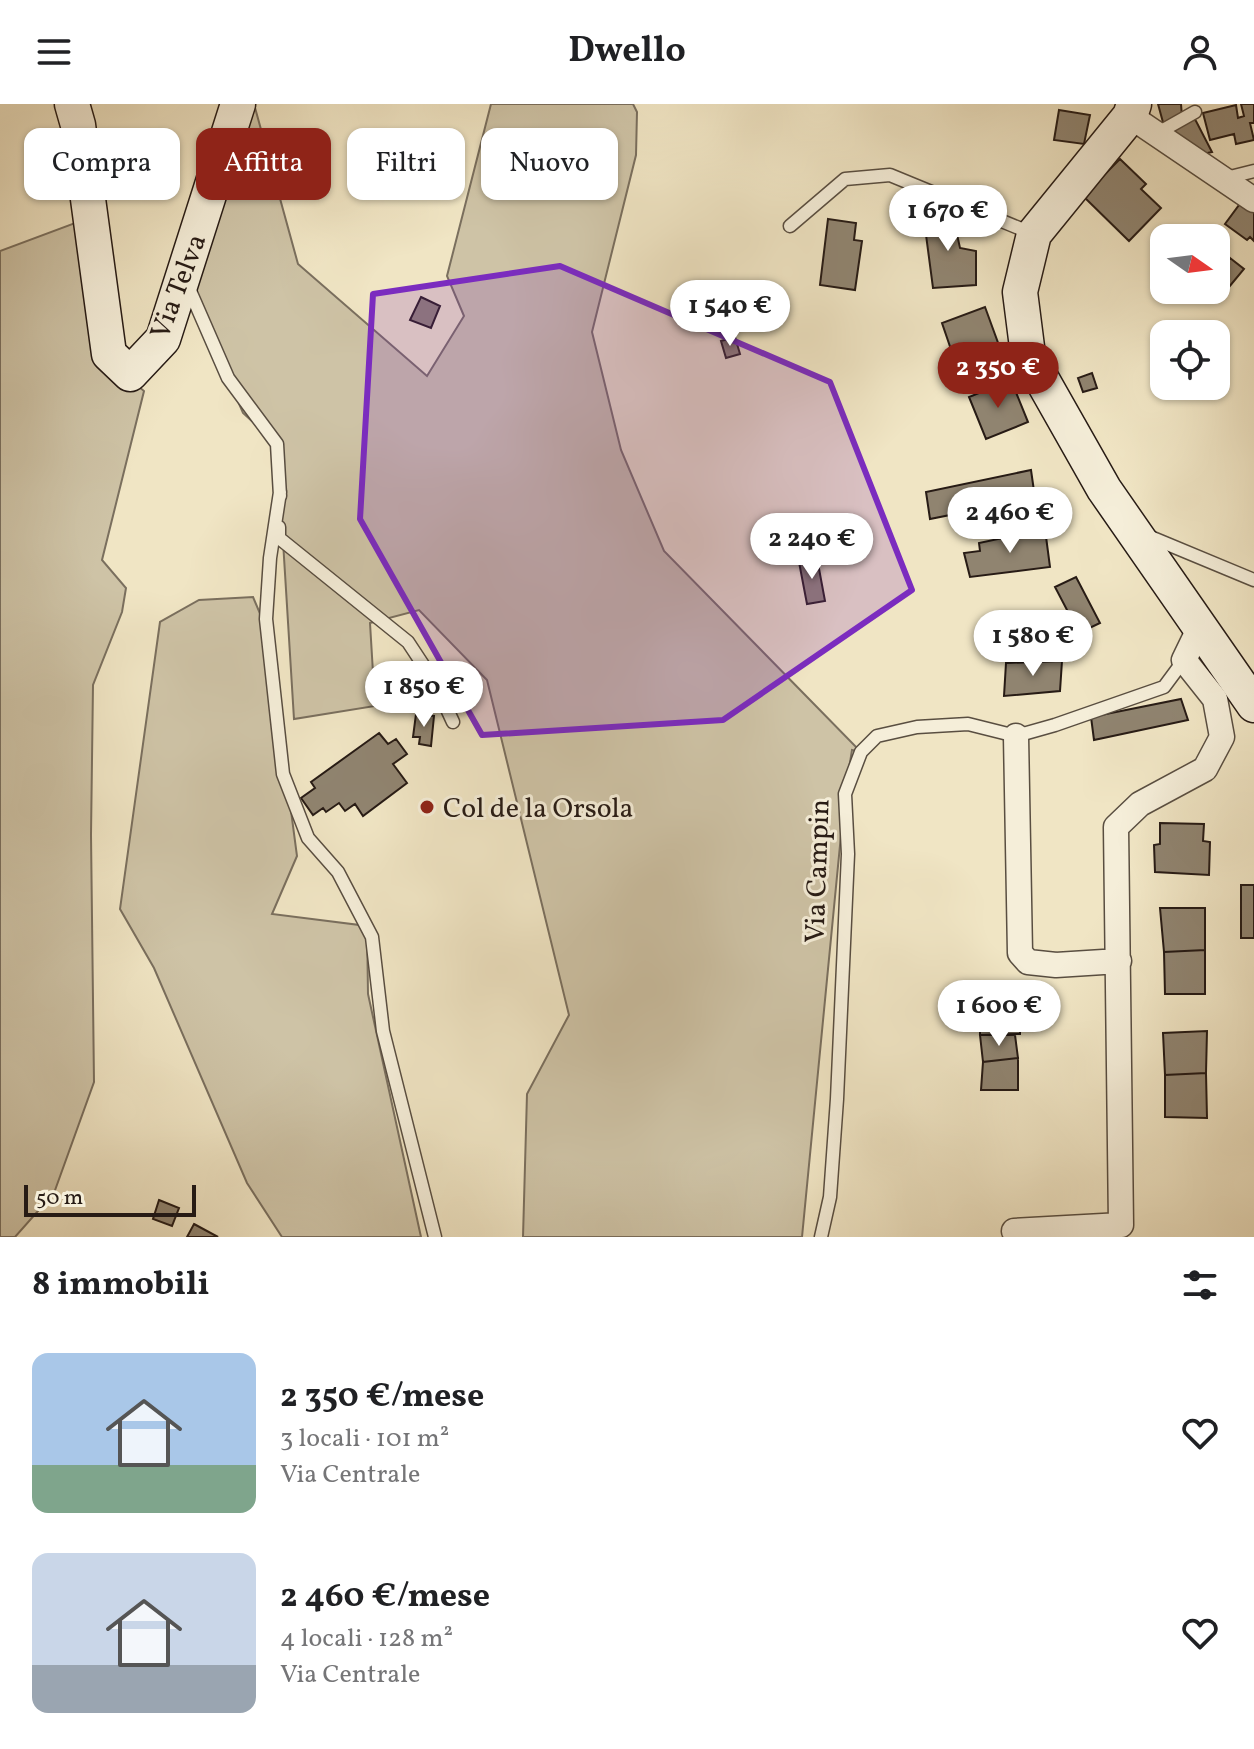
<!DOCTYPE html>
<html lang="it">
<head>
<meta charset="utf-8">
<style>
  :root { --surface:#fff; --page:#f6f6f6; --text:#202124; --muted:#757577; --accent:#8f2418 }
  body { margin:0; font-family:Vollkorn,serif; background:var(--page); color:var(--text); height:100vh; display:flex; flex-direction:column; font-size:30px; white-space:nowrap }
  * { box-sizing:border-box; margin:0 }
  p { font-size:26px; color:var(--muted) }
  .icon { flex:none; width:44px; height:44px; fill:none; stroke:currentColor; stroke-width:2; stroke-linecap:round; stroke-linejoin:round }
  .map { position:relative; height:1133px; overflow:hidden }
  .sheet { display:flex; flex-direction:column; background:var(--surface); flex:1 }
  .sheet>* { flex:none }
  .top-card { position:absolute; left:24px; top:24px; width:800px; height:72px; display:flex; gap:16px }
  .needle { width:52px; rotate:104deg }
  .tools { position:absolute; left:1150px; top:120px; display:grid; gap:16px }
  .tools a { display:grid; place-items:center; width:80px; height:80px; border-radius:16px; background:var(--surface); box-shadow:0 2px 6px #0004; font-size:40px }
  .scale { position:absolute; left:24px; bottom:20px; width:172px; box-sizing:border-box; padding-left:8px; border:4px solid #271b15; border-top:0; font-size:22px; line-height:28px; white-space:nowrap; color:#271b15; -webkit-text-stroke:6px #f5eed9; paint-order:stroke }
  .price { position:absolute; translate:-50% -68px; padding:0 18px; border-radius:28px; background:#fff; color:#222; font-size:26px; line-height:52px; filter:drop-shadow(0 2px 4px #0008) }
  .price::after { content:''; position:absolute; left:50%; top:48px; width:24px; height:18px; margin-left:-12px; background:inherit; clip-path:polygon(0 0,100% 0,50% 100%) }
  .price.on { background:var(--accent); color:#fff }
  ul { padding:0; list-style:none }
  li { display:flex; align-items:center; gap:24px; height:200px; padding:0 32px }
  li span { display:grid; place-items:center; flex:none; width:224px; height:160px; border-radius:16px; color:#555 }
  li>.icon { margin-inline-start:auto }
  span .icon { width:96px; height:96px; fill:#fffc; stroke-width:1 }
  li b { font-size:34px }
  h2 { display:flex; justify-content:space-between; align-items:center; height:96px; padding:0 32px; font-size:34px }
  .pill { padding:0 28px; border-radius:16px; background:var(--surface); box-shadow:0 2px 6px #0004; font-size:28px; line-height:72px }
  .pill.on { background:var(--accent); color:#fff }
  header { display:flex; justify-content:space-between; align-items:center; height:104px; padding:0 32px; background:var(--surface); font-size:36px; font-weight:700 }
  .map>svg:first-child { display:block }
  .green { fill:#cec3a6; stroke:#7a6f5e; stroke-width:2 }
  .building { fill:#908470; stroke:#271b15; stroke-width:2 }
  .lines { fill:none; stroke-linecap:round; stroke-linejoin:round }
  .lane-casing { stroke:#594e41; stroke-width:15 }
  .street-casing { stroke:#594e41; stroke-width:27 }
  .secondary-casing { stroke:#271b15; stroke-width:37 }
  .lane { stroke:#f5eed9; stroke-width:12 }
  .street { stroke:#f5eed9; stroke-width:24 }
  .secondary { stroke:#f5eed9; stroke-width:34 }
  .marked { fill:#7b2cbf; fill-opacity:0.2; stroke:#7b2cbf; stroke-width:6; stroke-linejoin:round }
  .poi-dot { fill:#8f2418; stroke:#f5eed9; stroke-width:3 }
  .labels { text-anchor:middle; stroke-width:6; stroke-linejoin:round; paint-order:stroke }
  .street-label { font-size:28px; fill:#271b15; stroke:#f5eed9 }
  .poi-label { font-size:28px; fill:#271b15; stroke:#f5eed9; text-anchor:start }
</style>
</head>
<body>
<header><svg class="icon" aria-label="menu" viewBox="0 0 24 24"><path d="M4 6h16M4 12h16M4 18h16"/></svg>Dwello<svg class="icon" aria-label="person" viewBox="0 0 24 24"><circle cx="12" cy="8" r="4"/><path d="M4 21q1-7 8-7t8 7"/></svg></header>
<div class="map">
<svg width="1254" height="1133" viewBox="0 0 1254 1133">
  <rect width="100%" height="100%" fill="#f0e5c4"/>
  <filter id="stains"><feTurbulence type="fractalNoise" baseFrequency=".0025" numOctaves="4"/><feColorMatrix values="0 0 0 0 .2 0 0 0 0 .09 0 0 0 0 .02 0 0 0 .5 -.17"/></filter>
  <radialGradient id="worn" r=".72"><stop offset=".6" stop-color="#630" stop-opacity="0"/><stop offset="1" stop-color="#630" stop-opacity=".3"/></radialGradient>
  <path class="green" d="M 254,0 L 298,160 L 427,272 L 464,212 L 447,172 L 491,0 L 633,0 L 637,8 L 636,51 L 592,228 L 621,346 L 664,447 L 861,648 L 852,646 L 845,690 L 802,1133 L 523,1133 L 527,990 L 569,911 L 487,576 L 419,506 L 370,519 L 375,602 L 294,615 L 277,340 L 243,309 L 184,173 Z
    M 75,119 L 98,249 L 144,287 L 102,456 L 126,484 L 122,508 L 93,581 L 91,731 L 94,978 L 54,1089 L 15,1133 L 0,1133 L 0,147 Z
    M 253,493 L 267,526 L 297,752 L 272,810 L 367,822 L 368,890 L 421,1133 L 282,1133 L 247,1079 L 154,864 L 120,805 L 160,518 L 199,496 Z"/>
  <path class="building" d="M 1158,0 L 1181,0 L 1182,13 L 1164,22 Z
    M 1241,0 L 1254,0 L 1254,19 L 1250,19 L 1254,36 L 1236,40 L 1234,30 L 1210,36 L 1203,9 L 1236,1 L 1238,14 L 1244,12 Z
    M 1059,6 L 1090,11 L 1084,40 L 1054,36 Z
    M 1192,13 L 1196,17 L 1212,48 L 1193,52 L 1166,28 Z
    M 1120,55 L 1146,80 L 1141,85 L 1161,104 L 1129,137 L 1083,92 Z
    M 1242,97 L 1254,106 L 1254,137 L 1250,133 L 1247,136 L 1225,120 Z
    M 923,108 L 952,108 L 960,144 L 976,147 L 976,181 L 933,184 Z
    M 828,115 L 856,119 L 854,136 L 862,137 L 855,186 L 820,181 Z
    M 1230,154 L 1244,165 L 1229,183 L 1216,172 Z
    M 421,193 L 440,202 L 431,224 L 410,216 Z
    M 985,203 L 1001,247 L 957,263 L 942,219 Z
    M 735,233 L 740,250 L 726,254 L 721,237 Z
    M 1092,269 L 1097,284 L 1083,288 L 1078,274 Z
    M 1011,276 L 1028,318 L 986,335 L 969,293 Z
    M 1031,366 L 1035,394 L 930,415 L 926,388 Z
    M 1045,425 L 1050,463 L 970,473 L 964,449 L 980,447 L 979,439 Z
    M 817,454 L 825,497 L 807,500 L 799,458 Z
    M 1076,473 L 1100,519 L 1079,529 L 1055,483 Z
    M 1062,557 L 1060,587 L 1004,592 L 1006,559 Z
    M 1181,595 L 1188,616 L 1094,636 L 1091,613 Z
    M 416,610 L 434,612 L 431,642 L 419,640 L 420,633 L 413,633 Z
    M 379,629 L 388,640 L 396,635 L 407,650 L 393,660 L 407,679 L 363,712 L 355,700 L 345,707 L 339,699 L 326,708 L 323,704 L 313,711 L 301,694 L 315,684 L 311,678 Z
    M 1160,719 L 1204,720 L 1203,737 L 1210,738 L 1209,771 L 1155,768 L 1154,741 L 1160,740 Z
    M 1241,781 L 1254,781 L 1254,834 L 1241,834 Z
    M 1160,804 L 1205,804 L 1205,846 L 1164,848 Z
    M 1205,846 L 1205,890 L 1165,890 L 1164,848 Z
    M 980,896 L 1021,897 L 1020,930 L 980,931 Z
    M 1207,927 L 1206,969 L 1165,971 L 1163,929 Z
    M 980,931 L 1015,931 L 1018,954 L 983,958 Z
    M 1018,954 L 1018,986 L 981,986 L 983,958 Z
    M 1206,969 L 1207,1014 L 1165,1013 L 1165,971 Z
    M 159,1096 L 179,1104 L 172,1122 L 153,1115 Z
    M 194,1120 L 218,1133 L 187,1133 Z"/>
  <g class="lines">
    <defs>
      <path id="lane" d="M 1156,30 L 1195,8
        M 1226,74 L 1254,67
        M 790,122 L 845,75 L 890,71 L 1031,129
        M 187,180 L 228,274 L 277,340 L 280,392
        M 280,388 L 270,454 L 266,515 L 283,670 L 308,734 L 338,768 L 372,833 L 383,927 L 435,1133
        M 279,423 L 279,434 L 408,538 L 435,579 L 453,618
        M 1148,432 L 1254,476
        M 821,1133 L 830,1093 L 837,995 L 848,750 L 845,690 L 861,648 L 877,632 L 917,623 L 968,620 L 1016,632 L 1055,621 L 1164,583 L 1184,556"/>
      <path id="street" d="M 1130,12 L 1254,96
        M 1016,632 L 1020,849 L 1028,858 L 1056,861 L 1119,857
        M 1014,1127 L 1121,1121 L 1116,723 L 1140,700 L 1205,665 L 1222,633 L 1215,595 L 1184,556 L 1199,525"/>
      <path id="secondary" d="M 72,0 L 78,21 L 109,250 L 130,270 L 163,235 L 238,0
        M 1134,0 L 1130,12 L 1034,130 L 1020,188 L 1028,251 L 1104,385 L 1254,601"/>
    </defs>
    <use href="#lane" class="lane-casing"/>
    <use href="#street" class="street-casing"/>
    <use href="#secondary" class="secondary-casing"/>
    <use href="#lane" class="lane"/>
    <use href="#street" class="street"/>
    <use href="#secondary" class="secondary"/>
  </g>
  <path class="marked" d="M 560,162 L 830,278 L 912,486 L 723,616 L 482,631 L 360,415 L 373,190 Z"/>
  <circle class="poi-dot" cx="427" cy="703" r="8"/>
  <g class="labels">
    <g class="street-label">
      <text transform="translate(177 182) rotate(-69)" y="10">Via Telva</text>
      <text transform="translate(816 767) rotate(-88)" y="10">Via Campin</text>
    </g>
    <g class="poi-label">
      <text x="443" y="713">Col de la Orsola</text>
    </g>
  </g>
  <rect width="100%" height="100%" filter="url(#stains)"/>
  <rect width="100%" height="100%" fill="url(#worn)"/>
</svg>
<div class="tools">
<a><svg class="needle" viewBox="-14 -14 28 28"><path d="M0-13l5 13h-10z" fill="#e53935"/><path d="M0 13l5-13h-10z" fill="#757577"/></svg></a>
<a><svg class="icon" aria-label="locate" viewBox="0 0 24 24"><circle cx="12" cy="12" r="6"/><path d="M12 2v4M12 18v4M2 12h4M18 12h4"/></svg></a>
</div>
<div class="scale">50 m</div>
<b class="price" style="left:948px;top:149px">1 670 €</b>
<b class="price" style="left:730px;top:244px">1 540 €</b>
<b class="price on" style="left:998px;top:306px">2 350 €</b>
<b class="price" style="left:1010px;top:451px">2 460 €</b>
<b class="price" style="left:812px;top:477px">2 240 €</b>
<b class="price" style="left:1033px;top:574px">1 580 €</b>
<b class="price" style="left:424px;top:625px">1 850 €</b>
<b class="price" style="left:999px;top:944px">1 600 €</b>
<div class="top-card">
<a class="pill">Compra</a>
<a class="pill on">Affitta</a>
<a class="pill">Filtri</a>
<a class="pill">Nuovo</a>
</div>
</div>
<section class="sheet">
<h2>8 immobili<svg class="icon" aria-label="filters" viewBox="0 0 24 24"><path d="M4 7h16M4 17h16"/><circle cx="9" cy="7" r="2"/><circle cx="15" cy="17" r="2"/></svg></h2>
<ul>
<li><span style="background:linear-gradient(#a9c7e8 70%,#7fa58c 0)"><svg class="icon" aria-label="home" viewBox="0 0 24 24"><path d="M3 11l9-7 9 7M6 9v11h12V9"/></svg></span><div><b>2 350 €/mese</b><p>3 locali · 101 m²</p><p>Via Centrale</p></div><svg class="icon" aria-label="heart" viewBox="0 0 24 24"><path d="M12 20l-8-8c-3-5 5-10 8-4 3-6 11-1 8 4z"/></svg></li>
<li><span style="background:linear-gradient(#c9d6e8 70%,#9aa5b1 0)"><svg class="icon" aria-label="home" viewBox="0 0 24 24"><path d="M3 11l9-7 9 7M6 9v11h12V9"/></svg></span><div><b>2 460 €/mese</b><p>4 locali · 128 m²</p><p>Via Centrale</p></div><svg class="icon" aria-label="heart" viewBox="0 0 24 24"><path d="M12 20l-8-8c-3-5 5-10 8-4 3-6 11-1 8 4z"/></svg></li>
</ul>
</section>
</body>
</html>
